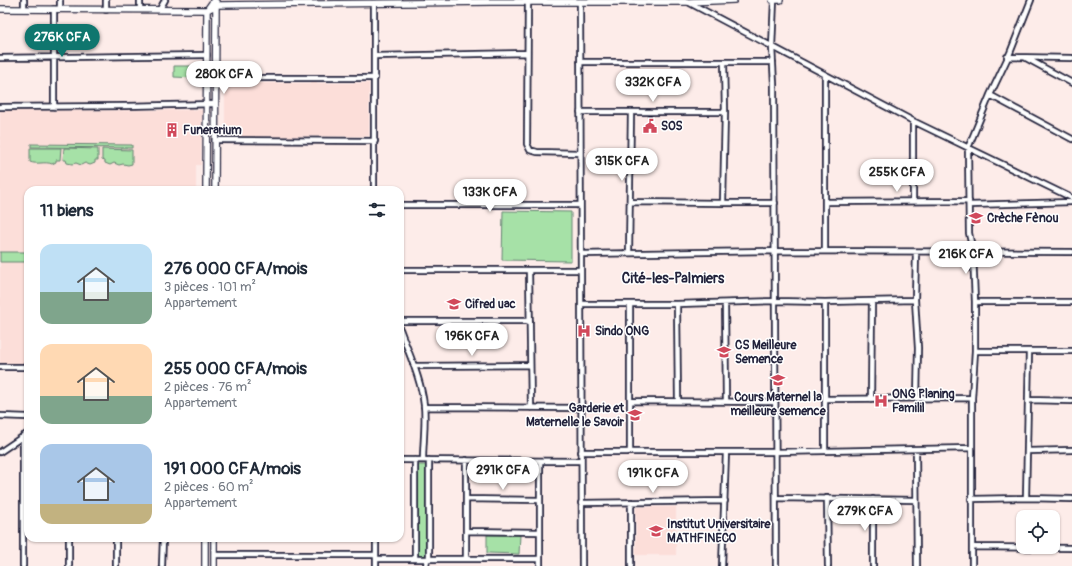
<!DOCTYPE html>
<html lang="fr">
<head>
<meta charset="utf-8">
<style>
  :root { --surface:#fff; --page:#f2f2f3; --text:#1f2937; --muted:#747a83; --accent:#0f766e }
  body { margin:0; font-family:Pangolin,sans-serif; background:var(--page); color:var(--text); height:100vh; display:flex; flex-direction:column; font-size:15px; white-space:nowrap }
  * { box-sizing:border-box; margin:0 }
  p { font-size:13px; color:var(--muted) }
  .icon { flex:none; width:22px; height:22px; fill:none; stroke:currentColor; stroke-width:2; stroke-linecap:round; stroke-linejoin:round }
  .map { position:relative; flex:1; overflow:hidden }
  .side { position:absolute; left:24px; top:186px; width:380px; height:356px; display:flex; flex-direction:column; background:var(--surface); border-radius:12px; box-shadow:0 1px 3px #0004 }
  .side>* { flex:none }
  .fabs { position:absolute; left:1016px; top:510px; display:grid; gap:8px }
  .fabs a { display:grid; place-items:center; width:44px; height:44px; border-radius:8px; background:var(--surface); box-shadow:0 1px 3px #0004; font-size:20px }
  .price { position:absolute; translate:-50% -34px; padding:0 9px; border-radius:14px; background:#fff; color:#222; font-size:13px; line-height:26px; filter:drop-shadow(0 1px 2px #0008) }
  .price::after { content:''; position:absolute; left:50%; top:24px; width:12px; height:9px; margin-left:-6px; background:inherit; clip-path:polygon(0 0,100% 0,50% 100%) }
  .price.current { background:var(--accent); color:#fff }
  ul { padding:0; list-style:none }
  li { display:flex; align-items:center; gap:12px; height:100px; padding:0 16px }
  li span { display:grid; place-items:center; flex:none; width:112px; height:80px; border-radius:12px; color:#555 }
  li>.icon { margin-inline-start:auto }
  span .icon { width:48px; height:48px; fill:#fffc; stroke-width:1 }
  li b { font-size:17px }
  h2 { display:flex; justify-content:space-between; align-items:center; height:48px; padding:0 16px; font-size:17px }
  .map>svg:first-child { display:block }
  .built { fill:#fcded9 }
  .green { fill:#a6e1a7; stroke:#648271 }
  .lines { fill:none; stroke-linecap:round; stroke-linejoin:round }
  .minor-casing { stroke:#22223b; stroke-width:8 }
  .tertiary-casing { stroke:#22223b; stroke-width:8 }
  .minor { stroke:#fff; stroke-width:4.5 }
  .tertiary { stroke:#fff; stroke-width:5.5 }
  .labels { text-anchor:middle; stroke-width:3; stroke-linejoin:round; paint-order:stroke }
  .poi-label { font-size:12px; font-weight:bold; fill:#22223b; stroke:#fff; text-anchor:start }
  .quarter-label { font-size:14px; font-weight:bold; fill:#22223b; stroke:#fff }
</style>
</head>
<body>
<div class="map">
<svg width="1072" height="566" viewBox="0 0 1072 566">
  <rect width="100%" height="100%" fill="#fdece9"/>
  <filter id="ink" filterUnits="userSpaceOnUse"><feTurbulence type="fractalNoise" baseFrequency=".025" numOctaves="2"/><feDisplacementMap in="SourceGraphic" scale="8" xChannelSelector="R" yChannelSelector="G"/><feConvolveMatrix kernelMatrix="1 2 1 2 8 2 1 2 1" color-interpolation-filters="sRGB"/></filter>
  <g filter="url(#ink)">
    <path class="built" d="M 225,83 L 369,83 L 369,136 L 225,137 Z
      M 202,110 L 201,165 L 196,165 L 196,190 L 28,190 L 28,366 L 0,366 L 0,111 Z
      M 636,507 L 676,507 L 676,555 L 636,555 Z"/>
    <path class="green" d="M 174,66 L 194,66 L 194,78 L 174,77 Z
      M 31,144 L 132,145 L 132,148 L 31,147 Z
      M 30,148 L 61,148 L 60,160 L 56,160 L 56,162 L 52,164 C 45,161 37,165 30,162 Z
      M 64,148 L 98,149 L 98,160 L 95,160 L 95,163 L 90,165 L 85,163 L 81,165 L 76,163 L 72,164 L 67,163 L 66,160 L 63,160 Z
      M 102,149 L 132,150 L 132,164 L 128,165 L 123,164 L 119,165 L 114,163 L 110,165 L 105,163 L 105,161 L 102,160 Z
      M 503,211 L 571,212 L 571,261 L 502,260 Z
      M 0,252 L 28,252 L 28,262 L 0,262 Z
      M 417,465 L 428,465 L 428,556 L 416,556 Z
      M 487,535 L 520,535 L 519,554 L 487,553 Z"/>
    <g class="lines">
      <defs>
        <path id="minor" d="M 60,0 L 60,9
          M 106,0 L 106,10
          M 528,0 L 527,144 L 530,150 L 537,152 L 580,153
          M 774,0 L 772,47 L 774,84 L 776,566
          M 580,2 L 582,566
          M 688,2 L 913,121 L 1072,198
          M 374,3 L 374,190
          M 24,9 L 24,0
          M 140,9 L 140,0
          M 160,9 L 165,0
          M 375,56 L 527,53
          M 1007,57 L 1072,58
          M 0,58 L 207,55
          M 1026,58 L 1072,83
          M 580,62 L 773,62
          M 216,78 L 375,78
          M 990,95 L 1072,139
          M 0,107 L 126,106 L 215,104
          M 54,107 L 54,9
          M 580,112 L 725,112
          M 913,121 L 913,201
          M 215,140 L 375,141
          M 630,202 L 723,203 L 775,203
          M 825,202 L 969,201
          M 723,203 L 725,112 L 724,62
          M 400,205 L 580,205
          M 969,205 L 1072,202
          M 825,251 L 825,75
          M 916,252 L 915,300 L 918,348 L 917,398
          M 629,253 L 631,112
          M 581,254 L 775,251 L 1072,252
          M 400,270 L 581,270
          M 529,270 L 531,408
          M 975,302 L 1072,302
          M 725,303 L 726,401
          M 581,304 L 677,304 L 775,301 L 825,302 L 915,300
          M 630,304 L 630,452
          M 677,304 L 678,400
          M 400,321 L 530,321
          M 400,329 C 409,354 421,379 424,405 C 426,423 423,442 423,460
          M 975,351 L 1072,351
          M 414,366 L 530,365
          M 0,367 L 28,367
          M 825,399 L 972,398
          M 871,399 L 872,301
          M 1028,400 L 1072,401
          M 631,401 L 775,402
          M 424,407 L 581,408
          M 0,416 L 28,417
          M 916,450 L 917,566
          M 825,451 L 825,302
          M 1027,451 L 1072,450
          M 0,452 L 28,433
          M 581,452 L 775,452 L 971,448
          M 400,460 L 581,461
          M 415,460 L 415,559
          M 429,460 L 429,559
          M 466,460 L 466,558
          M 540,461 L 540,566
          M 776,498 L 916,500
          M 827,498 L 828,566
          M 1026,498 L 1029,351
          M 466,499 L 540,500
          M 971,499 L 1026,498 L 1072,499
          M 631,502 L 631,566
          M 581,503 L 725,501
          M 466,531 L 540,532
          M 376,538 L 376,566
          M 972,547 L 1072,548
          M 214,555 L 376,555
          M 376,559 L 540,559
          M 23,566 L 23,436
          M 69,566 L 69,538
          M 116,566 L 116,538
          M 162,566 L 163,538
          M 426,566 L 427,559
          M 722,566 L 726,452
          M 873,566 L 873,499
          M 972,566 L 972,398 L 975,351 L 975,302 L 973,252 L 969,233 L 968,148 L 990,95 L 1010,53 L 1031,0"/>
        <path id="tertiary" d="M 772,0 L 780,0
          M 0,9 L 207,10 L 217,5 L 491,2 L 688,2 L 734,0
          M 206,190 L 207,10 L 214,0
          M 215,190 L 216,2
          M 205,538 L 205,566
          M 214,538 L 214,566"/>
      </defs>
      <use href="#minor" class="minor-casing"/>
      <use href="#tertiary" class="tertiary-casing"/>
      <use href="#minor" class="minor"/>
      <use href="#tertiary" class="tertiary"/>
    </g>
  </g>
  <defs>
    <symbol id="civic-bare" viewBox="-9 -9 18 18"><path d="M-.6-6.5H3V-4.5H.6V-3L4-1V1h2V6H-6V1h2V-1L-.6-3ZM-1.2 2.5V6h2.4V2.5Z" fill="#d1495b" stroke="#fff" stroke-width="2.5" paint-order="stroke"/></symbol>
    <symbol id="building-bare" viewBox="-9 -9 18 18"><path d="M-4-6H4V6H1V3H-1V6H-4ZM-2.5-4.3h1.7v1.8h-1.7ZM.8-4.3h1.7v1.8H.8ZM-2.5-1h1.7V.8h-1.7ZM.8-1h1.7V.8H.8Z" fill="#d1495b" stroke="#fff" stroke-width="2.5" paint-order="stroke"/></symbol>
    <symbol id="school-bare" viewBox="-9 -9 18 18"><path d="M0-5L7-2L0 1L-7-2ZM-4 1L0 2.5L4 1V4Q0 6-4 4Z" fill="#d1495b" stroke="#fff" stroke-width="2.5" paint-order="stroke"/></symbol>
    <symbol id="university-bare" viewBox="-9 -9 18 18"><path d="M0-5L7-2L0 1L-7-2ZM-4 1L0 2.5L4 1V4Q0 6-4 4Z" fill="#d1495b" stroke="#fff" stroke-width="2.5" paint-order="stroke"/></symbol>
    <symbol id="hospital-bare" viewBox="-9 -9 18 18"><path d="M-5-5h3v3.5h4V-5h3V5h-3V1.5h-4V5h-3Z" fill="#d1495b" stroke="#fff" stroke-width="2.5" paint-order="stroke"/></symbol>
  </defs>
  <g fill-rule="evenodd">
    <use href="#civic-bare" x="640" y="116" width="20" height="20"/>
    <use href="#building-bare" x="162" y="120" width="20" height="20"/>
    <use href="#school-bare" x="966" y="208" width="20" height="20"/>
    <use href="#university-bare" x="444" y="294" width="20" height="20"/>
    <use href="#hospital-bare" x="574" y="321" width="20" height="20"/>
    <use href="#school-bare" x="714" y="342" width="20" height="20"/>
    <use href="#school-bare" x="768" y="370" width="20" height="20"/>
    <use href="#hospital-bare" x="871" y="391" width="20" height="20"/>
    <use href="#school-bare" x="625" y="405" width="20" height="20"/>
    <use href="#school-bare" x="646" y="521" width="20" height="20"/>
  </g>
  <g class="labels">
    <g class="poi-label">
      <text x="661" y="130">SOS</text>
      <text x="183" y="134">Funerarium</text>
      <text x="987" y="222">Crèche Fènou</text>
      <text x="465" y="308">Cifred uac</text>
      <text x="595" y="335">Sindo ONG</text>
      <text x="735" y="349">CS Meilleure<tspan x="735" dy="14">Semence</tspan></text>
      <text x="892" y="398">ONG Planing<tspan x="892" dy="14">Familil</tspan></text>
      <text x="778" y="401" text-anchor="middle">Cours Maternel la<tspan x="778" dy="14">meilleure semence</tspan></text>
      <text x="624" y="412" text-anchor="end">Garderie et<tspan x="624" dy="14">Maternelle le Savoir</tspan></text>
      <text x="667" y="528">Institut Universitaire<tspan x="667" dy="14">MATHFINECO</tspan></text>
    </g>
    <g class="quarter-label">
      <text x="673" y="283">Cité-les-Palmiers</text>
    </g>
  </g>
</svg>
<div class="fabs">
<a><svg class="icon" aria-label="locate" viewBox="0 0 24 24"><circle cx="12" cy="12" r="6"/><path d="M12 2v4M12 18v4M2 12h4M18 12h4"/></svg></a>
</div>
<b class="price current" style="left:62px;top:58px">276K CFA</b>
<b class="price" style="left:224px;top:95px">280K CFA</b>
<b class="price" style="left:653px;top:103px">332K CFA</b>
<b class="price" style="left:622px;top:182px">315K CFA</b>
<b class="price" style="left:897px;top:193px">255K CFA</b>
<b class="price" style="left:490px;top:213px">133K CFA</b>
<b class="price" style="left:966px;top:275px">216K CFA</b>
<b class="price" style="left:472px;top:357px">196K CFA</b>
<b class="price" style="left:503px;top:491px">291K CFA</b>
<b class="price" style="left:653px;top:494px">191K CFA</b>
<b class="price" style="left:865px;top:532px">279K CFA</b>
<section class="side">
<h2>11 biens<svg class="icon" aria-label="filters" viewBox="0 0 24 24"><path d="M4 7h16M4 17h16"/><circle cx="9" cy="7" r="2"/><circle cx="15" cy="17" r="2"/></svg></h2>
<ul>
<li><span style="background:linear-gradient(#bfe0f5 60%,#7fa58c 0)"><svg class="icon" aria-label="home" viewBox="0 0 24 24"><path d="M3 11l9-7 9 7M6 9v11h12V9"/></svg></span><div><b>276 000 CFA/mois</b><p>3 pièces · 101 m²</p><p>Appartement</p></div></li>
<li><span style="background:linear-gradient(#ffd9b3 65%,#7fa58c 0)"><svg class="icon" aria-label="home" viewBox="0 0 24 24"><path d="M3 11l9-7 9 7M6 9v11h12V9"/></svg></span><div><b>255 000 CFA/mois</b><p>2 pièces · 76 m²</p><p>Appartement</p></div></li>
<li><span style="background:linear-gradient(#a9c7e8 75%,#c2b280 0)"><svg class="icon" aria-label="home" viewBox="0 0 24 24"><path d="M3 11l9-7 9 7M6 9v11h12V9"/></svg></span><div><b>191 000 CFA/mois</b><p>2 pièces · 60 m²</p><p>Appartement</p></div></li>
</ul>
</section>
</div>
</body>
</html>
